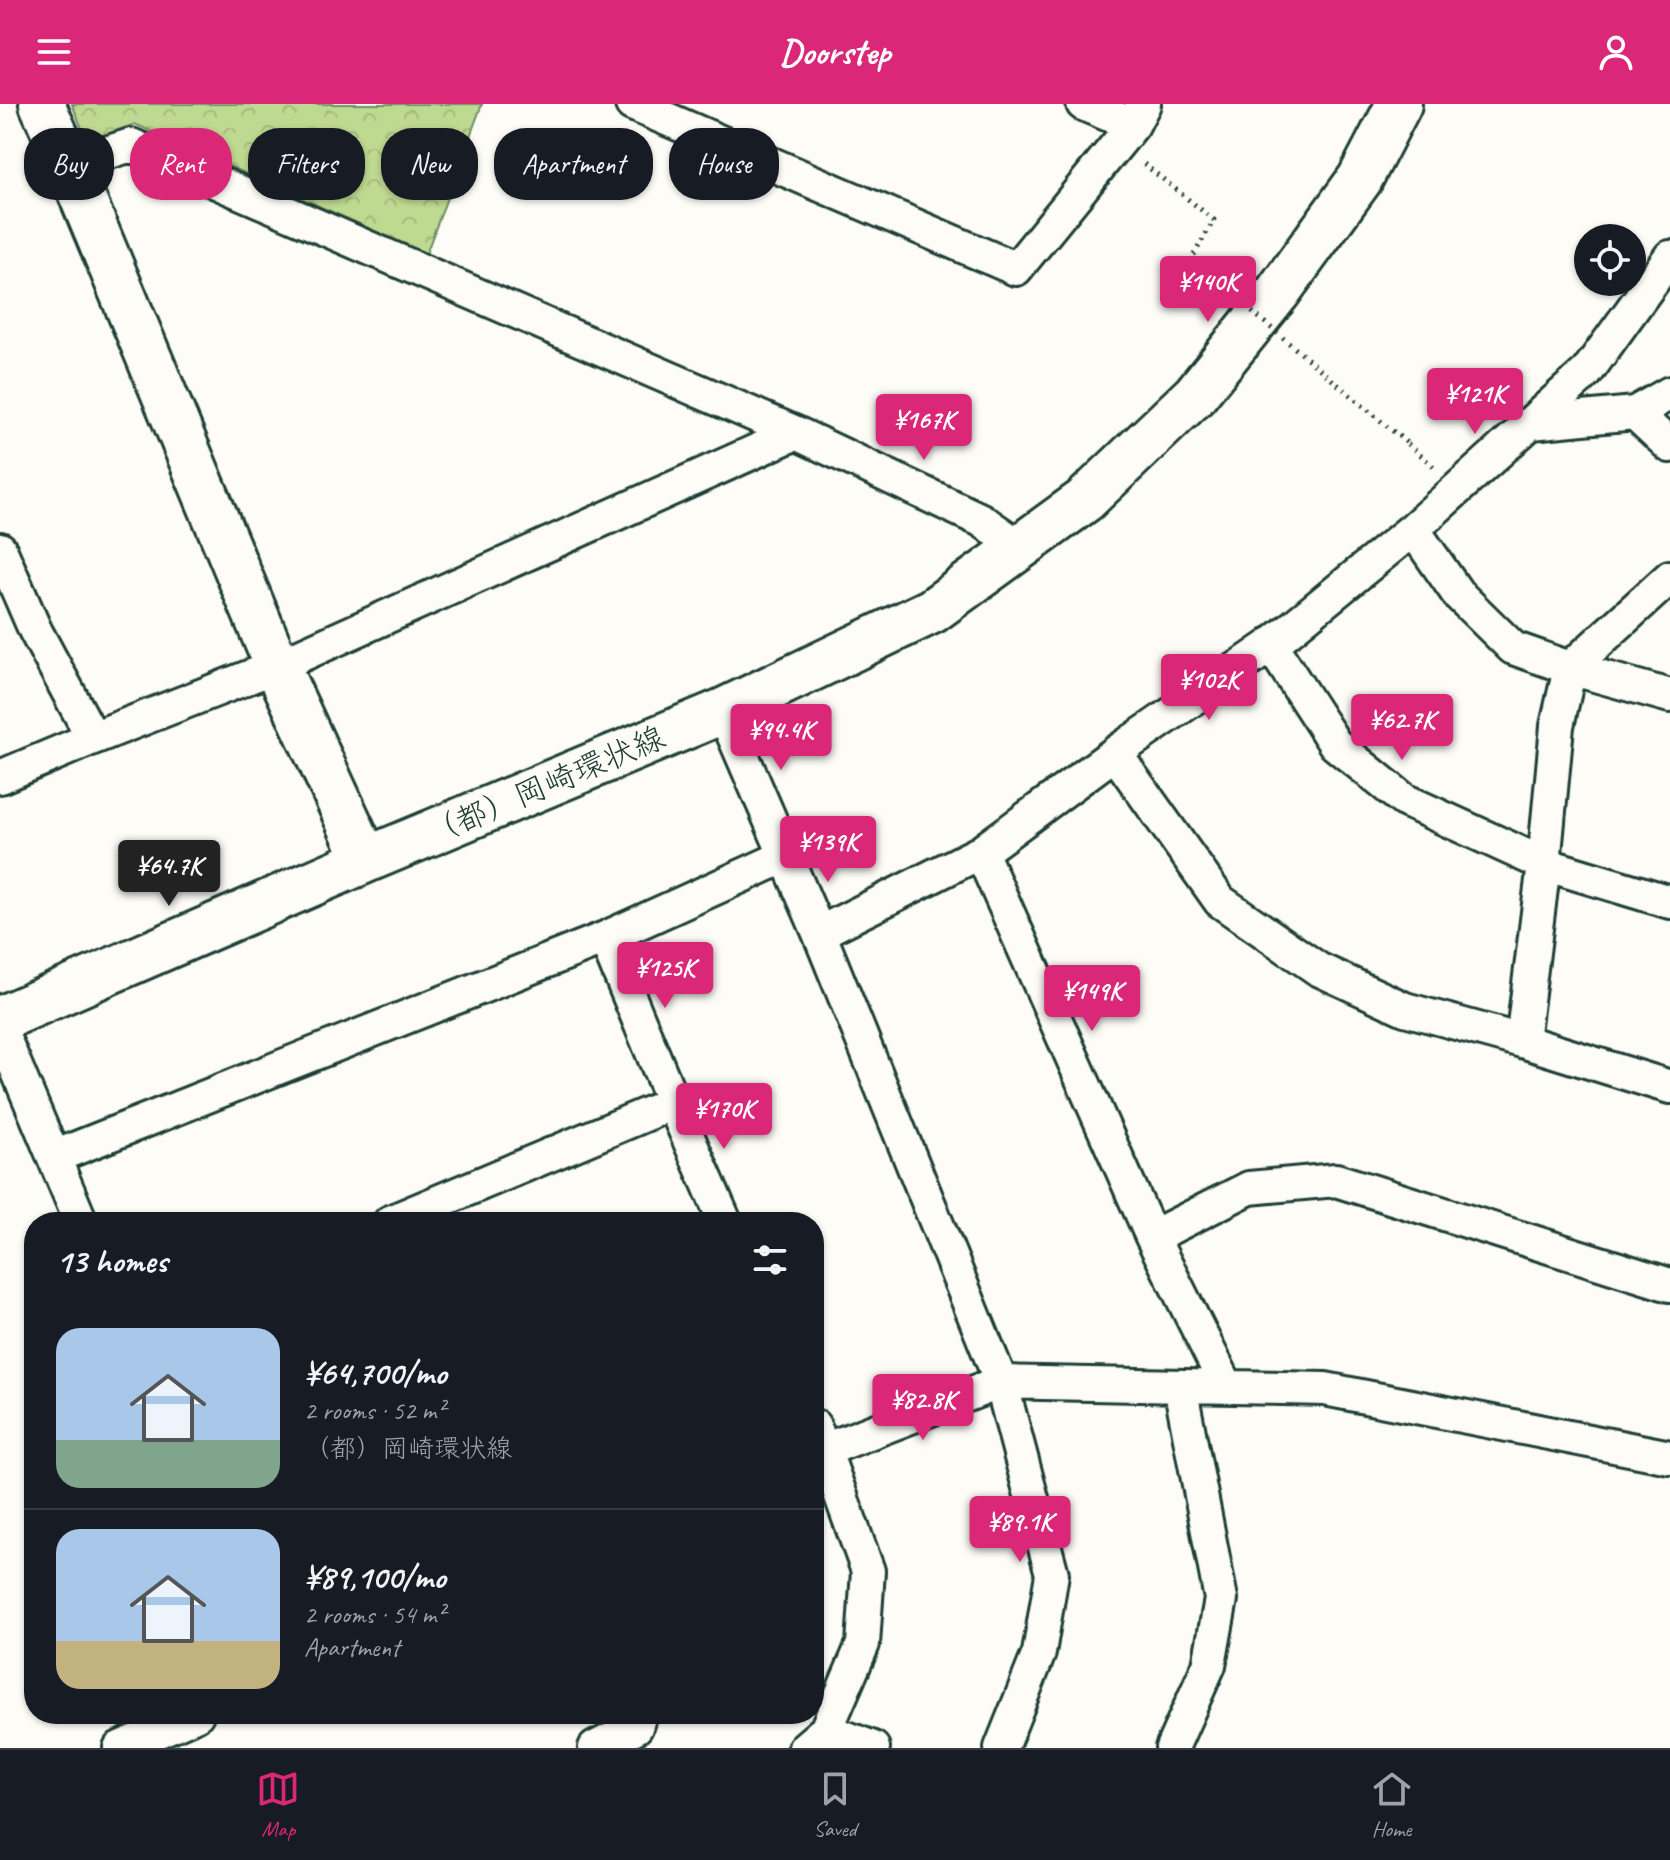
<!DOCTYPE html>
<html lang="en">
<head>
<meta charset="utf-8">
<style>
  :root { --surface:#171b24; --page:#242831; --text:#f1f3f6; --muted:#9ea1a6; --line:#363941; --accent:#db2777 }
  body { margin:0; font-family:Caveat,"Klee One",sans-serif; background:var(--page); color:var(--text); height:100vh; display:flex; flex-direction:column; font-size:30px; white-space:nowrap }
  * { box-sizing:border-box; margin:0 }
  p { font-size:26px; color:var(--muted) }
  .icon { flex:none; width:44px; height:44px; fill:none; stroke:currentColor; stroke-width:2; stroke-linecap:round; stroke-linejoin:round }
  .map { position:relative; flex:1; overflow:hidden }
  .side { position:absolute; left:24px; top:1108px; width:800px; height:512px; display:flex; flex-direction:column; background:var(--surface); border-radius:32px; box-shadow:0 2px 6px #0004 }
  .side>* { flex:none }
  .hud { position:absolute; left:24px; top:24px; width:800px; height:72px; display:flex; gap:16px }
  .buttons { position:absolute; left:1574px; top:120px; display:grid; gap:16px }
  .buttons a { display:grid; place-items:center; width:72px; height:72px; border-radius:50%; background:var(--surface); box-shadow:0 2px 6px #0004; font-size:40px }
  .price { position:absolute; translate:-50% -68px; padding:0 18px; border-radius:8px; background:var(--accent); color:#fff; font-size:26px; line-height:52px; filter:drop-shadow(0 2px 4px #0008) }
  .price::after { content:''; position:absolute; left:50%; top:48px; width:24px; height:18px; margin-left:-12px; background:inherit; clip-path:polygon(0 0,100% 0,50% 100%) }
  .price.on { background:#222; color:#fff }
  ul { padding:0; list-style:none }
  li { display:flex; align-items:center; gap:24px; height:200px; padding:0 32px }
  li+li { border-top:2px solid var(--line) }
  li span { display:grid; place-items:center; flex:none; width:224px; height:160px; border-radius:24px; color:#555 }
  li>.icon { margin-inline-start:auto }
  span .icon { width:96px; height:96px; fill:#fffc; stroke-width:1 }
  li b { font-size:34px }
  h2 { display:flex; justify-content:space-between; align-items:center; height:96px; padding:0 32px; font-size:34px }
  .tag { padding:0 28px; border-radius:32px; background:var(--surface); box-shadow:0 2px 6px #0004; font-size:28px; line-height:72px }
  .tag.on { background:var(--accent); color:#fff }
  header { display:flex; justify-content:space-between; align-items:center; height:104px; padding:0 32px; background:var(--accent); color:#fff; font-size:36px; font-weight:600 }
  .tabs { display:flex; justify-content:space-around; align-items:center; height:112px; border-top:2px solid var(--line); background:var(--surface); font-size:22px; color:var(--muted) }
  .tabs a { display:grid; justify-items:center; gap:4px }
  .tabs .on { color:var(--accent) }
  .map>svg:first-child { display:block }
  .forest { fill:url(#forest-crowns); stroke:#6e8b62; stroke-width:2 }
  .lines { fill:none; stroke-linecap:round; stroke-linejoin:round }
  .street-casing { stroke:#1f3d34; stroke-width:38 }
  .secondary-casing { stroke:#1f3d34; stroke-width:50 }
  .path { stroke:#1f3d34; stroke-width:5; stroke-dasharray:2 6; stroke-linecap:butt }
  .street { stroke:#fdfcf7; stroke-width:32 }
  .secondary { stroke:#fdfcf7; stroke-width:44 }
  .path-bridge { stroke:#1f3d34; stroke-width:5; stroke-dasharray:2 6; stroke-linecap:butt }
  .labels { text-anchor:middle; stroke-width:8; stroke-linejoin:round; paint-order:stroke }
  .street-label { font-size:32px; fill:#1f3d34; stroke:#fdfcf7 }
</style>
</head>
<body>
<header><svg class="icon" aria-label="menu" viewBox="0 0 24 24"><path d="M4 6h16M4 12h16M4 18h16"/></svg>Doorstep<svg class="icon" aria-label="person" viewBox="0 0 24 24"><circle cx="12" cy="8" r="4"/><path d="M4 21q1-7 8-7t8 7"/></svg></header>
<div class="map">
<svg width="1670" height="1644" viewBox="0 0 1670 1644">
  <defs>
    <pattern id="forest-crowns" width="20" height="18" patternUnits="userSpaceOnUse" patternTransform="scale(2)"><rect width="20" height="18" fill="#bed990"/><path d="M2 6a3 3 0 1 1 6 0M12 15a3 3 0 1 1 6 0" fill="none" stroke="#a3bb7d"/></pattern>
  </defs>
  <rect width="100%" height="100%" fill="#fdfcf7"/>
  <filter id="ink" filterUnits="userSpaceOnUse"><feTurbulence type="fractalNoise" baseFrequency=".0125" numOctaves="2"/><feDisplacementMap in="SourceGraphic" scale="16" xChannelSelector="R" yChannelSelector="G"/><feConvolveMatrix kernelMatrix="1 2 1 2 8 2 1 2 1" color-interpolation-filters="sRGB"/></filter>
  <g filter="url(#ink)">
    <path class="forest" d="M 72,0 L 482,0 L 426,150 L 135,20 L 87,37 Z"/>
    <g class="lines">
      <defs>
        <path id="street" d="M 632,0 L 1016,165 L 1133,21 L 1144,0
          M 1083,0 L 1133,21
          M 69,61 L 131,41 L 796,329 L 981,416 L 1020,443
          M 1635,309 L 1670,342
          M 1531,319 L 1635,309 L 1670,289
          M 1413,425 L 1458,490 L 1513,544 L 1570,564 L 1670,592
          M 0,445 L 35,526 L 93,634
          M 1271,541 L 1335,640 L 1404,696 L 1544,760 L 1670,798
          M 723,607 L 819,829 L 1001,1278 L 1052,1470 L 1039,1549 L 1001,1644
          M 1115,649 L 1220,797 L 1318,865 L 1405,905 L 1522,937 L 1670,983
          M 0,673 L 93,634 L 277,562 L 796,329
          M 981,748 L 1152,1133 L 1227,1283
          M 819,829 L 981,748 L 1115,649 L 1271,541 L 1413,425 L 1587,268 L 1670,153
          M 605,834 L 673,999 L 725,1118
          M 0,925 L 81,1118
          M 1522,937 L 1544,760 L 1557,622 L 1570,564 L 1670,473
          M 54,1053 L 605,834 L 786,752
          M 390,1118 L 673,999
          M 1152,1133 L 1249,1084 L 1336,1076 L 1670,1181
          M 814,1350 L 1001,1278 L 1325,1285 L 1670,1353
          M 826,1626 L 873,1644
          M 120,1644 L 197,1610
          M 595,1644 L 636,1623 L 640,1610
          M 805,1644 L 826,1626 L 863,1540 L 868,1467 L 824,1345 L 814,1322
          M 1172,1644 L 1209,1561 L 1221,1495 L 1180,1282"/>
        <path id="secondary" d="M 42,0 L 69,61 L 277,562 L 366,756
          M 0,915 L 366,756 L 723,607 L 932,507 L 1085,396 L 1195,291 L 1278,188 L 1360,75 L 1399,0"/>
      </defs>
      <use href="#street" class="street-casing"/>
      <use href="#secondary" class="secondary-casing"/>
      <path class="path" d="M 1144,60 L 1214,116 L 1191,156
        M 1408,340 L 1434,363"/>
      <use href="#street" class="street"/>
      <use href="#secondary" class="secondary"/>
      <path class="path-bridge" d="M 1191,156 L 1408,340"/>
    </g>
  </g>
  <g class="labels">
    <g class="street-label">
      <text transform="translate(545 681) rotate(-23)" y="11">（都）岡崎環状線</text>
    </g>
  </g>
</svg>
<div class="buttons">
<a><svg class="icon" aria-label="locate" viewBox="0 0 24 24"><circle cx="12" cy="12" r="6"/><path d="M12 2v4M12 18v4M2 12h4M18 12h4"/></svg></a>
</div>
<b class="price" style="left:1208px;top:220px">¥140K</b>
<b class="price" style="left:1475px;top:332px">¥121K</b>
<b class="price" style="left:924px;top:358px">¥167K</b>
<b class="price" style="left:1209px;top:618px">¥102K</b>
<b class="price" style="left:1402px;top:658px">¥62.7K</b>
<b class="price" style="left:781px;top:668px">¥94.4K</b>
<b class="price" style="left:828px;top:780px">¥139K</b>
<b class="price on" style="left:169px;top:804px">¥64.7K</b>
<b class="price" style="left:665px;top:906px">¥125K</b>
<b class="price" style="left:1092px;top:929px">¥149K</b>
<b class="price" style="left:724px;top:1047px">¥170K</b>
<b class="price" style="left:923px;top:1338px">¥82.8K</b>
<b class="price" style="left:1020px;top:1460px">¥89.1K</b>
<div class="hud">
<a class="tag">Buy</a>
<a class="tag on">Rent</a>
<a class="tag">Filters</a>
<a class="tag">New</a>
<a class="tag">Apartment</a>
<a class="tag">House</a>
</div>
<section class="side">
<h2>13 homes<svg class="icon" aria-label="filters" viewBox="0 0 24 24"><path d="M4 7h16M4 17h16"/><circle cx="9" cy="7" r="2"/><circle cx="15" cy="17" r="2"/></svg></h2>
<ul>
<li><span style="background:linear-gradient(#a9c7e8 70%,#7fa58c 0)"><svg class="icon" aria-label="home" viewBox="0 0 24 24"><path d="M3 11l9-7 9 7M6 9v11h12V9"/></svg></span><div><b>¥64,700/mo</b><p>2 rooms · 52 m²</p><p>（都）岡崎環状線</p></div></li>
<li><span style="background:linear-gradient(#a9c7e8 70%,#c2b280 0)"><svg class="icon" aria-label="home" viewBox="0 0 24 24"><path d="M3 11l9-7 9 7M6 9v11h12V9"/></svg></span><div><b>¥89,100/mo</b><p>2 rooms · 54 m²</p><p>Apartment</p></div></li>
</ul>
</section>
</div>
<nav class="tabs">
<a class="on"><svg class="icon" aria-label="map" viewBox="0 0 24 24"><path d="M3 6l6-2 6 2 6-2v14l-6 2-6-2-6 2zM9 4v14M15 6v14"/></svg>Map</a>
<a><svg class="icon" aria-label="saved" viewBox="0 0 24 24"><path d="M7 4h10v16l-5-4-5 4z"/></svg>Saved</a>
<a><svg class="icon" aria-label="home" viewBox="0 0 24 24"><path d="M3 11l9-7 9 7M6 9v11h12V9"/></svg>Home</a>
</nav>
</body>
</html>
